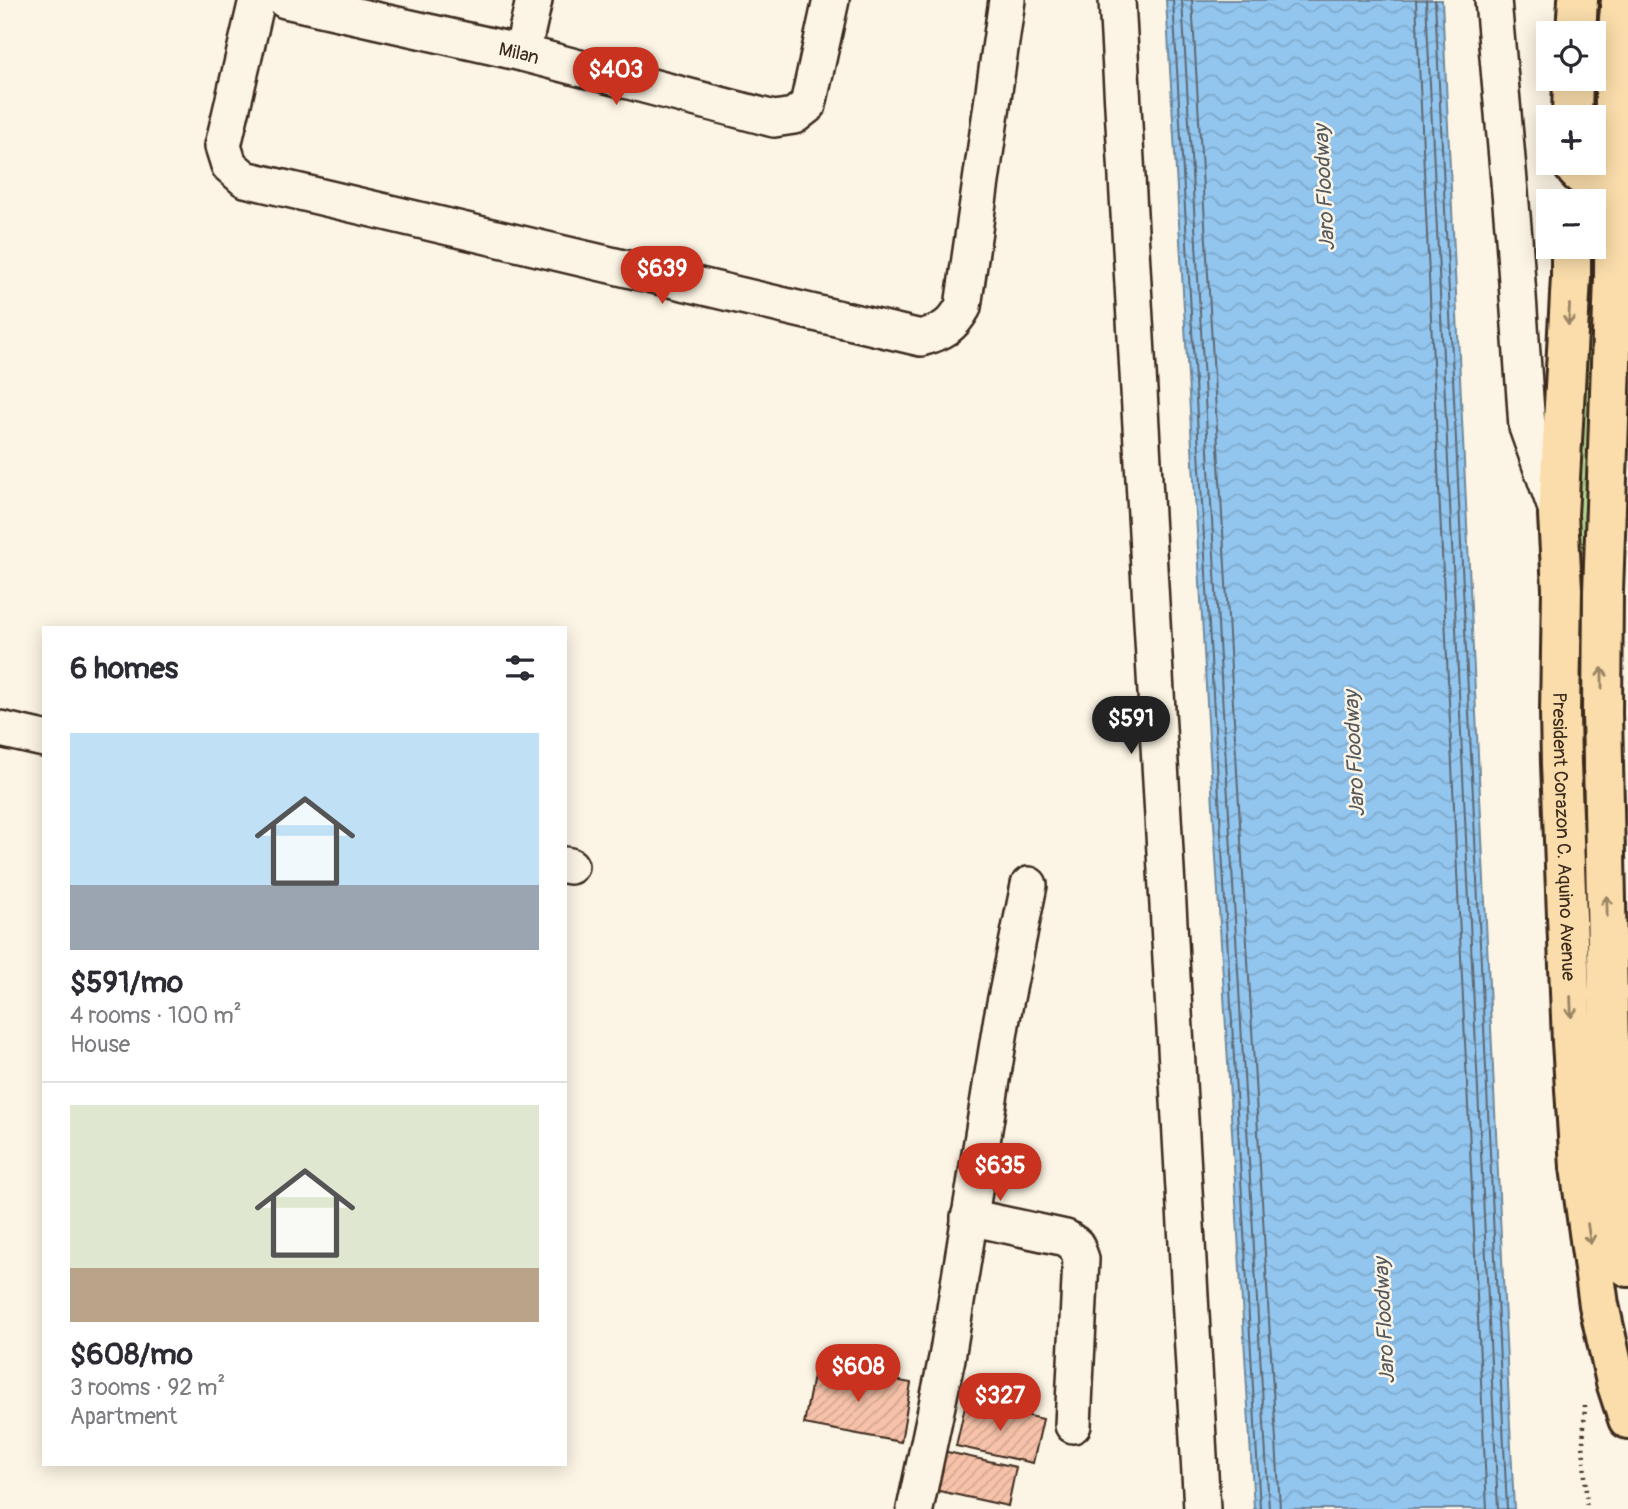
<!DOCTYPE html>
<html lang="en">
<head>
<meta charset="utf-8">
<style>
  :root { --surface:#fff; --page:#f7f7f7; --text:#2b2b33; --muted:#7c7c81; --line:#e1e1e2; --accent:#c8321e }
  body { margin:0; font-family:Pangolin,sans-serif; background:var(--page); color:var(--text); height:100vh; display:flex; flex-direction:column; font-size:26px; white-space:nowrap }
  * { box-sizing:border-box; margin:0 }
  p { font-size:23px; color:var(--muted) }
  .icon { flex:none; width:38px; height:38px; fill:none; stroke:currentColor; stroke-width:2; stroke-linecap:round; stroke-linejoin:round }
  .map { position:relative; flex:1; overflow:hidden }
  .side { position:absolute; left:42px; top:626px; width:525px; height:840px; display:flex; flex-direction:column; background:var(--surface); border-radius:0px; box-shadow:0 4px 18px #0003 }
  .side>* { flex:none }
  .buttons { position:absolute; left:1536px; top:21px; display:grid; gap:14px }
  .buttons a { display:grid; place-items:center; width:70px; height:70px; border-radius:0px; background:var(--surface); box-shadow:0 4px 18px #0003; font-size:35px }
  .price { position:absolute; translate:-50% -60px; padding:0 16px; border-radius:24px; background:var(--accent); color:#fff; font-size:23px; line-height:46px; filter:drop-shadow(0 2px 4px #0008) }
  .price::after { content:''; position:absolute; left:50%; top:42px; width:21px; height:16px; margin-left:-10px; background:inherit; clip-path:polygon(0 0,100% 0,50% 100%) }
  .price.current { background:#222; color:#fff }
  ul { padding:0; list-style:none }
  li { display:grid; align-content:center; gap:14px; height:371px; padding:0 28px }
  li+li { border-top:2px solid var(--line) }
  li span { display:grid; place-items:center; height:217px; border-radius:0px; color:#555 }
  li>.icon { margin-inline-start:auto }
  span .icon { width:126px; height:126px; fill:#fffc; stroke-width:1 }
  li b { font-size:30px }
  h2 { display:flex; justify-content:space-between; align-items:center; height:84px; padding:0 28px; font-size:30px }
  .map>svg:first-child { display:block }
  .grass { fill:url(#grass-tufts); stroke:#788058; stroke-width:2 }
  .water { fill:url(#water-waves); stroke:#6f889b; stroke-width:2 }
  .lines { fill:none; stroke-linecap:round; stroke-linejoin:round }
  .shore { stroke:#5e6872; stroke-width:2 }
  .building { fill:url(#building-hatch); stroke:#3b2a1e; stroke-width:2 }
  .street-casing { stroke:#3b2a1e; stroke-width:40 }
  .primary-casing { stroke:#3b2a1e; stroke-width:44 }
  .path { stroke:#3b2a1e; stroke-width:4.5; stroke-dasharray:2 5; stroke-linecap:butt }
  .street { stroke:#fcf5e5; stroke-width:35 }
  .primary { stroke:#faddab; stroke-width:38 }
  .oneway { stroke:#9a8464 }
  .labels { text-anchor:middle; stroke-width:5; stroke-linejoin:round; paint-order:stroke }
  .street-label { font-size:19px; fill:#3b2a1e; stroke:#fcf5e5 }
  .water-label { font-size:21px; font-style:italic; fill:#55595d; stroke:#fcf5e5 }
</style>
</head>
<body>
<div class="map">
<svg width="1628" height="1509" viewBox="0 0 1628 1509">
  <defs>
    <pattern id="grass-tufts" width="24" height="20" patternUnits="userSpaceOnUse" patternTransform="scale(1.75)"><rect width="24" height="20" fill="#b4d791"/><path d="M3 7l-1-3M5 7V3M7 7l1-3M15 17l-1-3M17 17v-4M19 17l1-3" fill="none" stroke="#9cb97d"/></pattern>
    <pattern id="water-waves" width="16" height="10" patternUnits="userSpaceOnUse" patternTransform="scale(1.75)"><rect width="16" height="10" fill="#92c6ef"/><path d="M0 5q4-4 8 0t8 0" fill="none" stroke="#7faacc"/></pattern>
    <pattern id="building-hatch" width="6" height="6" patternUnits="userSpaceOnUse" patternTransform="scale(1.75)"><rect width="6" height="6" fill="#f7c2a9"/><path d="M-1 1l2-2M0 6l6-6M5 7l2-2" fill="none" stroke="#d5a791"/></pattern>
  </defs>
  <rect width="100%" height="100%" fill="#fcf5e5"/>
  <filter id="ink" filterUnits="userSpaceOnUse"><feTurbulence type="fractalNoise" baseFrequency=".0143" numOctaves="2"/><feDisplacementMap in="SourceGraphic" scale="14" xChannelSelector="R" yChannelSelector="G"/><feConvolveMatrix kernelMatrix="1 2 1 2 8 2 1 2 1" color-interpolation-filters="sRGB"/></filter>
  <g filter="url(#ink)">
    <path class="grass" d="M 1595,262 L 1587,604 C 1580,605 1576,602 1570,598 L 1589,263 Z"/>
    <path class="water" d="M 1166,0 L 1442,0 L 1514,1509 L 1254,1509 Z"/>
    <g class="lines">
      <path class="shore" d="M 1173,0 L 1260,1509
        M 1182,0 L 1269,1509
        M 1192,0 L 1280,1509
        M 1416,0 L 1487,1509
        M 1426,0 L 1498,1509
        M 1435,0 L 1507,1509"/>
    </g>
    <path class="building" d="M 815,1365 L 911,1383 L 901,1442 L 804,1424 Z
      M 966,1402 L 1043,1419 L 1033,1463 L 956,1446 Z
      M 938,1450 L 1016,1467 L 1008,1506 L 930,1489 Z"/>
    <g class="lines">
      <defs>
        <g id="street">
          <path d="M 257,0 L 223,146 L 229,165 L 245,179 L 921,338 C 942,332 952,327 963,307 L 1007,0"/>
          <path id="s1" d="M 285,0 L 522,53 L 774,119 L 794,116 L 808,105 L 831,0"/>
          <path d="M 1117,0 L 1202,1509"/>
          <path d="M 1493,0 L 1514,238 L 1527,427 L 1557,511"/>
          <path d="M 522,53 L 534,0"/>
          <path d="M 0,729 L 44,739"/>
          <path d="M 565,865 L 570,866"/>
          <path d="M 969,1217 L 1066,1238 L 1076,1245 L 1081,1259 L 1073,1425"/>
          <path d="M 915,1509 L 947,1358 L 1002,1018 L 1029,885"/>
        </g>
        <g id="primary">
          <path d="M 1621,0 L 1619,18 L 1615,94 L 1614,278 L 1603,592 L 1602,713 L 1609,1044 L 1614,1162 L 1628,1267"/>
          <path d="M 1576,33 L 1578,0"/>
          <path d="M 1572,117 L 1573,79"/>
          <path d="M 1572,163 C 1582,185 1608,185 1615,161"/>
          <path id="s2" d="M 1571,247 L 1571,277 L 1558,515 L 1562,589 L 1560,713 L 1561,764 L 1572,1042 L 1580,1167 L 1599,1305 L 1616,1382 L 1628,1419"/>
        </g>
      </defs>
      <use href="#street" class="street-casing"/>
      <use href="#primary" class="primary-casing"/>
      <path class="path" d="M 1585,1405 L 1583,1443 L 1587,1509"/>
      <use href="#street" class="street"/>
      <use href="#primary" class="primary"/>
    </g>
    <defs><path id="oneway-shaft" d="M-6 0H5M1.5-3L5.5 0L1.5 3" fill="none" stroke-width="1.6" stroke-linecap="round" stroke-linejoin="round" transform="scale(1.75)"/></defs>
    <g class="oneway">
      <use href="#oneway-shaft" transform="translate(1569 315) rotate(93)"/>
      <use href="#oneway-shaft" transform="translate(1602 678) rotate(-90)"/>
      <use href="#oneway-shaft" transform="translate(1607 906) rotate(-91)"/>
      <use href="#oneway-shaft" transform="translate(1571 1007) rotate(88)"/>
      <use href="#oneway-shaft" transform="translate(1589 1234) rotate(82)"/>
    </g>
  </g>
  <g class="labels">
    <g class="street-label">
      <text dy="7" stroke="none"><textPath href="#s1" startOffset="240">Milan</textPath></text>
      <text dy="7" stroke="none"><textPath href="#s2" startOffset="590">President Corazon C. Aquino Avenue</textPath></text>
    </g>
    <g class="water-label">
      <text transform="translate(1324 188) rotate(-93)" y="7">Jaro Floodway</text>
      <text transform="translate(1354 754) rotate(-93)" y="7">Jaro Floodway</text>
      <text transform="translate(1384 1321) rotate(-93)" y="7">Jaro Floodway</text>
    </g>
  </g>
</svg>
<div class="buttons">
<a><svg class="icon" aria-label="locate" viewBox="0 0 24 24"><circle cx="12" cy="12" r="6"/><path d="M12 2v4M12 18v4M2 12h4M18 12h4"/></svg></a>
<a>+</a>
<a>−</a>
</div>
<b class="price" style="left:616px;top:107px">$403</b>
<b class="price" style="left:662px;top:306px">$639</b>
<b class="price current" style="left:1131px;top:756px">$591</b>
<b class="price" style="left:1000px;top:1203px">$635</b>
<b class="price" style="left:858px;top:1404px">$608</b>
<b class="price" style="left:1000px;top:1433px">$327</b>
<section class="side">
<h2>6 homes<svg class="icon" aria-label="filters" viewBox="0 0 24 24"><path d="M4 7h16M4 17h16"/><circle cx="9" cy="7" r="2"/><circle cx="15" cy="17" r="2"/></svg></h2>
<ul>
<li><span style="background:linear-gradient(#bfe0f5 70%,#9aa5b1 0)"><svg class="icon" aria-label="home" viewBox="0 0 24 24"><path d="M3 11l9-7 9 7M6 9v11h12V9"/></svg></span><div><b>$591/mo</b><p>4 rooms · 100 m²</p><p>House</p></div></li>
<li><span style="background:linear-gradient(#dfe7d0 75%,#b9a48a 0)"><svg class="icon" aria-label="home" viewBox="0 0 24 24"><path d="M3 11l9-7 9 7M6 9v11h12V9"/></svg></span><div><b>$608/mo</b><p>3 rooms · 92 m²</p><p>Apartment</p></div></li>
</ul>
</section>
</div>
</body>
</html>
